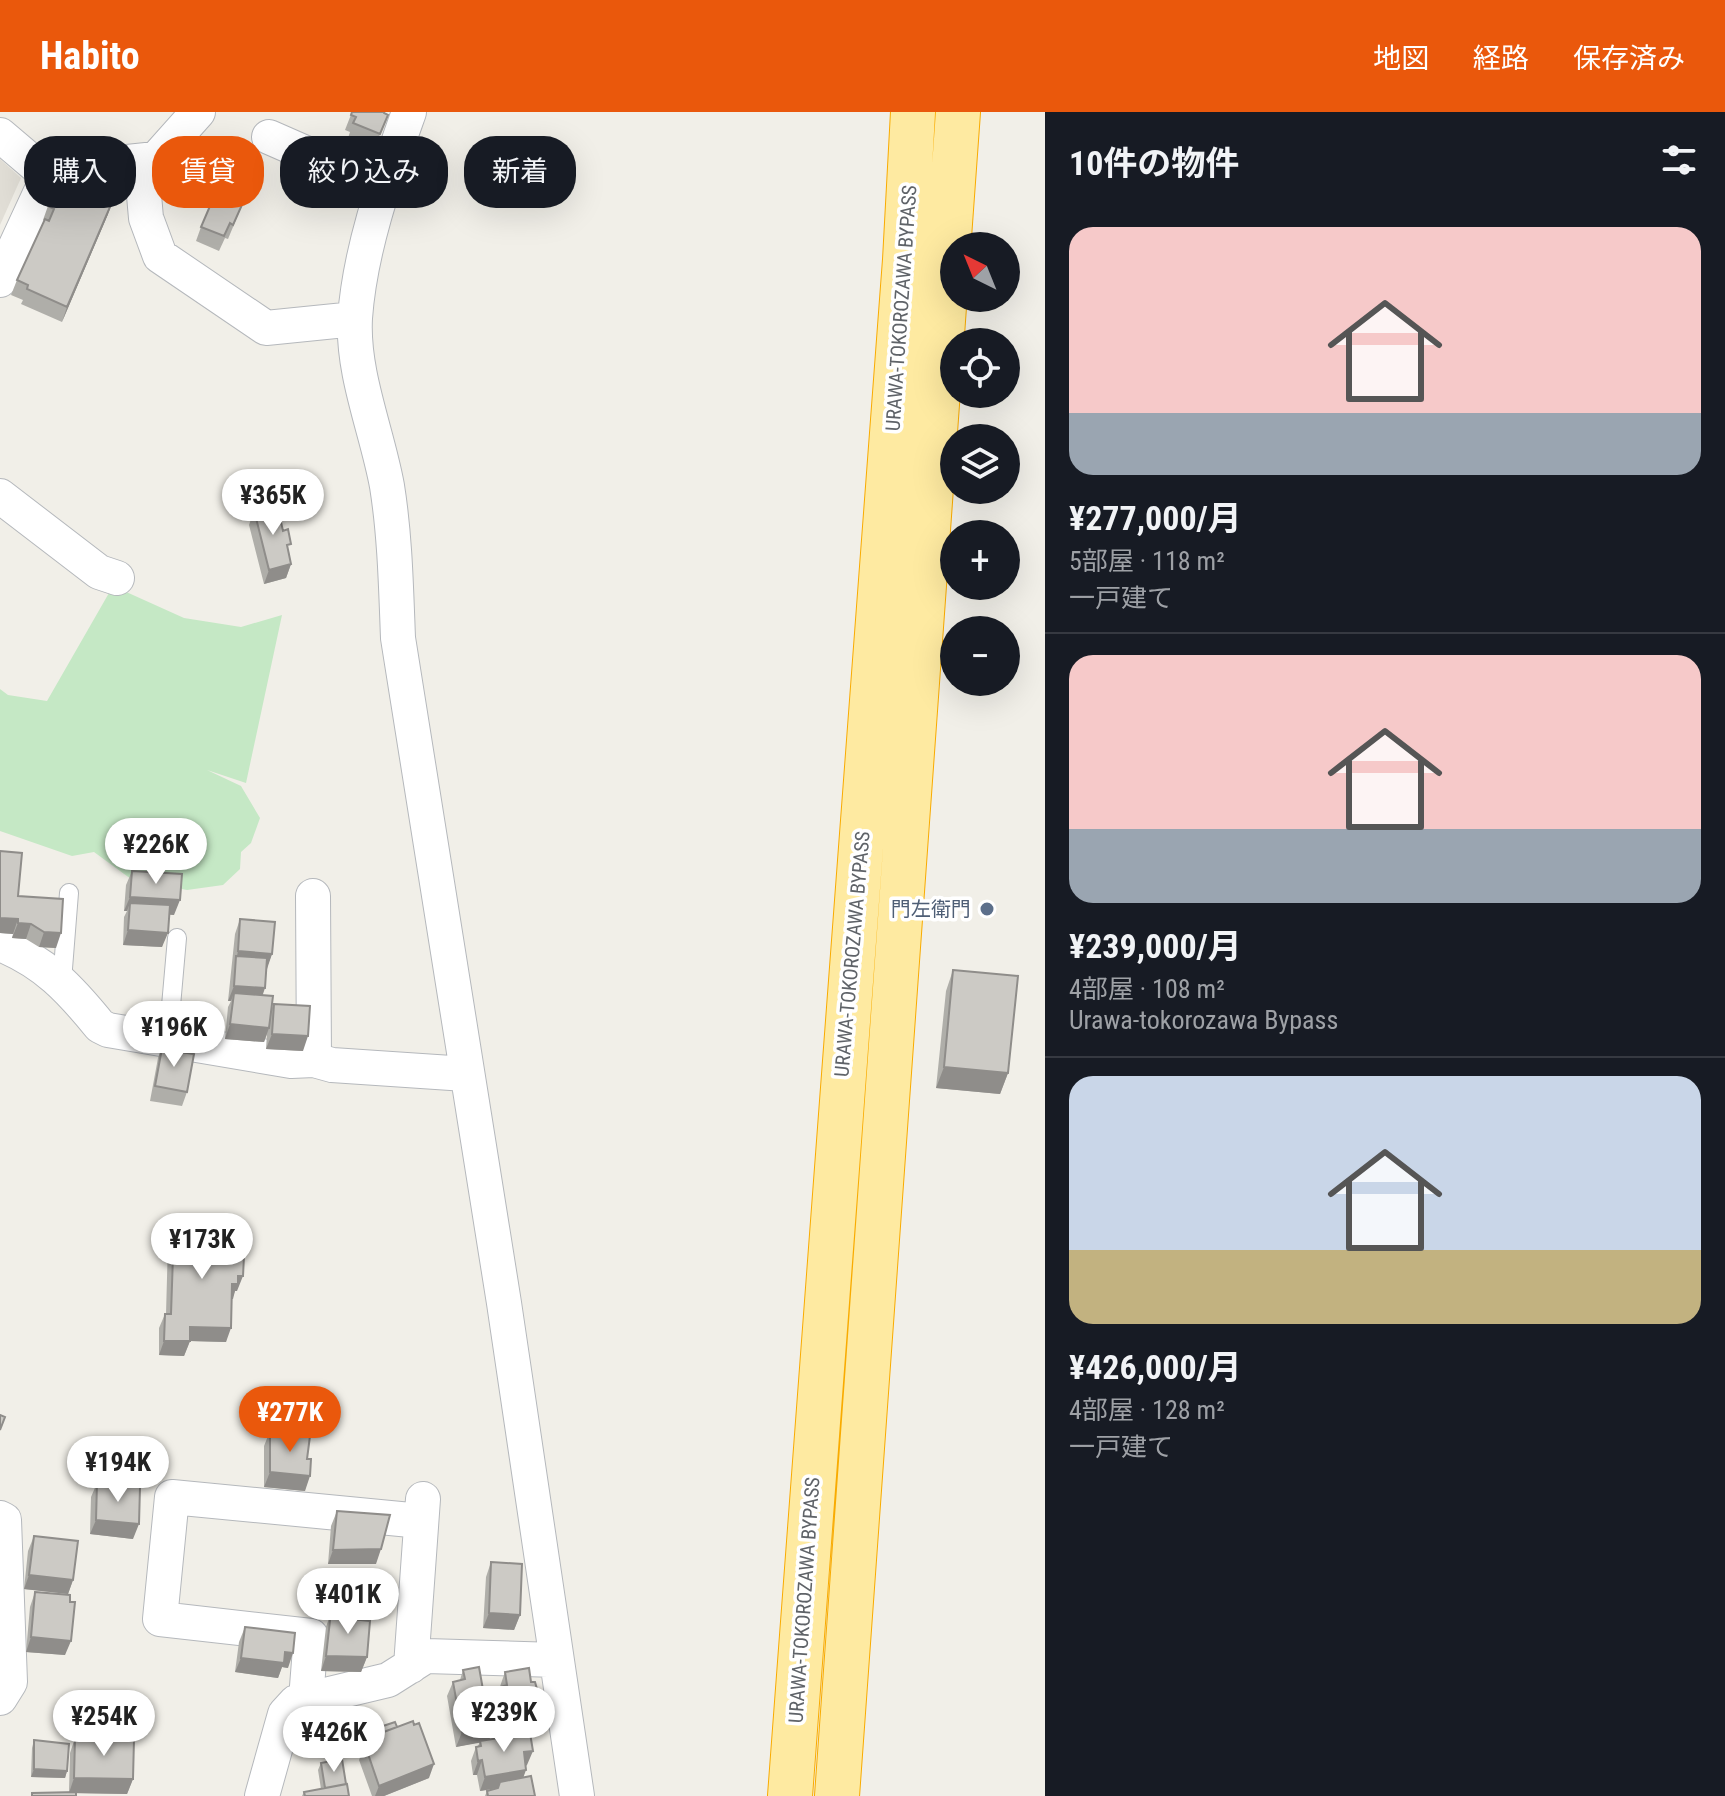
<!DOCTYPE html>
<html lang="ja">
<head>
<meta charset="utf-8">
<style>
  :root { --surface:#171b24; --page:#242831; --text:#f1f3f6; --muted:#9ea1a6; --line:#363941; --accent:#ea580c }
  body { margin:0; font-family:"Roboto Condensed","Noto Sans JP",sans-serif; background:var(--page); color:var(--text); height:100vh; display:flex; flex-direction:column; font-size:30px; white-space:nowrap }
  * { box-sizing:border-box; margin:0 }
  p { font-size:26px; color:var(--muted) }
  .icon { flex:none; width:44px; height:44px; fill:none; stroke:currentColor; stroke-width:2; stroke-linecap:round; stroke-linejoin:round }
  .map { position:relative; flex:1; overflow:hidden }
  .panel { display:flex; flex-direction:column; background:var(--surface); width:680px }
  .panel>* { flex:none }
  .banner { position:absolute; left:24px; top:24px; width:760px; height:72px; display:flex; gap:16px }
  .needle { width:52px; rotate:317deg }
  .fabs { position:absolute; left:940px; top:120px; display:grid; gap:16px }
  .fabs a { display:grid; place-items:center; width:80px; height:80px; border-radius:50%; background:var(--surface); box-shadow:0 8px 32px #0002; font-size:40px }
  .price { position:absolute; translate:-50% -68px; padding:0 18px; border-radius:28px; background:#fff; color:#222; font-size:26px; line-height:52px; filter:drop-shadow(0 2px 4px #0008) }
  .price::after { content:''; position:absolute; left:50%; top:48px; width:24px; height:18px; margin-left:-12px; background:inherit; clip-path:polygon(0 0,100% 0,50% 100%) }
  .price.current { background:var(--accent); color:#fff }
  ul { padding:0; list-style:none }
  li { display:grid; align-content:center; gap:16px; height:424px; padding:0 24px }
  li+li { border-top:2px solid var(--line) }
  li span { display:grid; place-items:center; height:248px; border-radius:24px; color:#555 }
  li>.icon { margin-inline-start:auto }
  span .icon { width:144px; height:144px; fill:#fffc; stroke-width:1 }
  li b { font-size:34px }
  h2 { display:flex; justify-content:space-between; align-items:center; height:96px; padding:0 24px; font-size:34px }
  .tag { padding:0 28px; border-radius:32px; background:var(--surface); box-shadow:0 8px 32px #0002; font-size:28px; line-height:72px }
  .tag.current { background:var(--accent); color:#fff }
  header { display:flex; align-items:center; gap:48px; box-sizing:border-box; height:112px; padding:0 40px; background:var(--accent); color:#fff }
  header strong { font-size:38px }
  nav { display:flex; gap:44px; margin-inline-start:auto; font-size:28px }
  main { display:flex; flex:1; min-height:0 }
  .map>svg:first-child { display:block }
  .education { fill:#e1ded6 }
  .green { fill:#c5e8c5 }
  .lines { fill:none; stroke-linecap:round; stroke-linejoin:round }
  .service-casing { stroke:#b5b8bc; stroke-width:20 }
  .minor-casing { stroke:#b5b8bc; stroke-width:36 }
  .trunk-casing { stroke:#f9ab00; stroke-width:46 }
  .service { stroke:#fff; stroke-width:18 }
  .minor { stroke:#fff; stroke-width:34 }
  .trunk { stroke:#feeaa1; stroke-width:44 }
  .wall { fill:#afaea9 }
  .shaded-wall { fill:#8f8d8a }
  .building { fill:#cccac5; stroke:#8f8d8a; stroke-width:2 }
  .service-dot { fill:#5c6f8a; stroke:#fff; stroke-width:3 }
  .labels { text-anchor:middle; stroke-width:7; stroke-linejoin:round; paint-order:stroke }
  .street-label { font-size:20px; fill:#5f6368; stroke:#fff }
  .service-label { font-size:20px; fill:#4e5e75; stroke:#fff; text-anchor:end }
</style>
</head>
<body>
<header>
<strong>Habito</strong>
<nav><a>地図</a><a>経路</a><a>保存済み</a></nav>
</header>
<main>
<div class="map">
<svg width="1045" height="1684" viewBox="0 0 1045 1684">
  <rect width="100%" height="100%" fill="#f1efe8"/>
  <path class="education" d="M 0,47 L 21,66 L 0,113 Z"/>
  <path class="green" d="M 113,474 L 184,506 L 241,515 L 282,503 L 246,671 L 207,658 L 241,674 L 260,706 L 251,731 L 241,740 L 240,757 L 223,773 L 187,778 L 131,767 L 94,740 L 72,744 L 0,719 L 0,577 L 8,583 L 47,589 Z"/>
  <g class="lines">
    <defs>
      <path id="service" d="M 62,869 L 69,781
        M 168,928 L 177,826"/>
      <path id="minor" d="M 409,0 C 386,65 360,136 355,206 C 352,262 377,319 387,374 C 395,424 396,475 398,526 L 504,1191 L 577,1684
        M 0,23 L 46,62
        M 269,25 L 383,75
        M 141,49 L 146,106 L 160,144 L 266,216 L 355,207
        M 0,168 L 51,58 L 156,47 L 198,0
        M 0,384 L 99,460 L 117,466
        M 313,784 L 314,948
        M 0,832 C 45,850 70,877 100,914 L 108,918 L 291,949 L 314,948 L 332,953 L 466,962
        M 0,1406 L 4,1408 L 10,1570 L 0,1586
        M 411,1554 L 423,1387
        M 306,1587 L 311,1524 L 160,1507 L 172,1385 L 421,1409
        M 262,1684 L 285,1602 L 296,1590 L 388,1568 L 426,1544 L 556,1548"/>
      <path id="trunk" d="M 790,1684 L 905,148 L 913,0
        M 837,1684 L 958,0"/>
    </defs>
    <use href="#service" class="service-casing"/>
    <use href="#minor" class="minor-casing"/>
    <use href="#trunk" class="trunk-casing"/>
    <use href="#service" class="service"/>
    <use href="#minor" class="minor"/>
    <use href="#trunk" class="trunk"/>
  </g>
  <path class="wall" d="M 352,0 L 388,3 L 374,37 L 348,26 L 350,20 L 345,18 Z
    M 243,91 L 228,127 L 225,126 L 219,139 L 196,129 L 201,115 Z
    M 48,94 L 108,102 L 62,210 L 21,192 L 23,188 L 11,183 L 17,168 L 44,109 L 43,108 Z
    M 254,398 L 289,440 L 291,452 L 286,466 L 264,472 L 249,413 Z
    M 0,739 L 18,784 L 56,836 L 39,835 L 26,827 L 12,826 L 13,822 L 0,821 Z
    M 132,759 L 174,803 L 169,802 L 162,835 L 123,833 L 124,805 L 127,799 L 124,799 L 126,773 Z
    M 240,807 L 272,842 L 266,857 L 262,883 L 271,898 L 274,892 L 303,939 L 266,937 L 267,922 L 264,930 L 225,927 L 228,895 L 231,889 L 228,889 L 235,822 Z
    M 953,858 L 1008,961 L 1000,982 L 936,976 L 946,879 Z
    M 163,931 L 179,940 L 187,980 L 182,994 L 150,989 L 158,946 Z
    M 174,1115 L 233,1136 L 237,1179 L 235,1179 L 232,1187 L 226,1230 L 190,1229 L 184,1244 L 159,1243 L 159,1216 L 165,1202 L 166,1202 L 168,1130 Z
    M 270,1319 L 307,1347 L 305,1379 L 264,1375 L 264,1334 Z
    M 97,1371 L 133,1427 L 90,1422 L 91,1385 Z
    M 337,1399 L 376,1452 L 328,1452 L 331,1414 Z
    M 34,1424 L 73,1468 L 68,1482 L 24,1477 L 28,1439 Z
    M 491,1450 L 520,1503 L 514,1518 L 483,1516 L 486,1465 Z
    M 35,1480 L 70,1490 L 65,1543 L 26,1540 L 30,1495 Z
    M 331,1500 L 352,1507 L 367,1545 L 361,1560 L 321,1559 L 326,1515 Z
    M 245,1515 L 288,1556 L 282,1555 L 278,1566 L 235,1560 L 239,1530 Z
    M 463,1558 L 489,1628 L 527,1653 L 526,1654 L 523,1666 L 535,1684 L 485,1684 L 487,1679 L 498,1676 L 480,1679 L 477,1663 L 473,1663 L 471,1649 L 476,1635 L 478,1634 L 480,1630 L 456,1635 L 447,1584 L 453,1570 L 460,1568 Z
    M 505,1560 L 531,1570 L 542,1603 L 536,1618 L 500,1623 L 495,1589 Z
    M 397,1615 L 429,1666 L 384,1684 L 372,1684 L 359,1648 L 365,1633 L 370,1631 L 368,1625 L 371,1618 Z
    M 75,1626 L 133,1667 L 127,1682 L 76,1681 L 76,1684 L 31,1684 L 32,1681 L 69,1680 L 70,1641 Z
    M 34,1628 L 67,1659 L 65,1666 L 31,1665 L 32,1636 Z
    M 321,1651 L 346,1672 L 349,1684 L 302,1684 L 304,1680 L 321,1677 L 318,1658 Z"/>
  <path class="shaded-wall" d="M 113,88 L 108,102 L 62,210 L 67,195 Z
    M 291,452 L 286,466 L 264,472 L 269,458 Z
    M 130,785 L 180,788 L 174,803 L 129,800 L 130,791 L 127,799 L 124,799 Z
    M 0,806 L 18,807 L 13,822 L 0,821 Z
    M 18,811 L 31,812 L 26,827 L 12,826 Z
    M 128,818 L 168,821 L 162,835 L 123,833 Z
    M 44,820 L 61,821 L 56,836 L 39,835 Z
    M 238,839 L 272,842 L 267,857 L 235,854 Z
    M 234,874 L 265,876 L 260,891 L 234,881 L 231,889 L 228,889 Z
    M 230,912 L 269,916 L 264,930 L 225,927 Z
    M 272,922 L 308,924 L 303,939 L 266,937 Z
    M 944,955 L 1008,961 L 1000,982 L 936,976 Z
    M 238,1164 L 243,1164 L 237,1179 L 235,1179 L 233,1187 L 227,1187 L 232,1172 Z
    M 190,1215 L 231,1216 L 226,1230 L 190,1229 L 184,1244 L 159,1243 L 164,1229 Z
    M 270,1360 L 310,1364 L 305,1379 L 264,1375 Z
    M 96,1408 L 139,1412 L 133,1427 L 90,1422 Z
    M 381,1437 L 376,1452 L 328,1452 L 333,1438 Z
    M 29,1463 L 73,1468 L 68,1482 L 24,1477 Z
    M 489,1501 L 520,1503 L 514,1518 L 483,1516 Z
    M 31,1525 L 71,1529 L 65,1543 L 26,1540 Z
    M 285,1540 L 293,1541 L 288,1556 L 282,1555 L 278,1566 L 235,1560 L 241,1546 Z
    M 326,1544 L 367,1545 L 361,1560 L 321,1559 Z
    M 542,1603 L 536,1618 L 500,1623 L 505,1608 Z
    M 494,1614 L 489,1629 L 456,1635 L 462,1620 Z
    M 533,1639 L 527,1653 L 518,1655 L 524,1640 Z
    M 482,1648 L 477,1663 L 473,1663 L 478,1649 Z
    M 434,1652 L 429,1666 L 384,1684 L 375,1684 L 379,1674 Z
    M 34,1657 L 67,1659 L 65,1666 L 31,1665 Z
    M 526,1658 L 521,1672 L 480,1679 L 485,1665 Z
    M 74,1666 L 133,1667 L 127,1682 L 69,1681 Z"/>
  <path class="building" d="M 352,0 L 384,0 L 384,1 L 388,3 L 380,22 L 353,11 L 356,5 L 351,3 Z
    M 62,64 L 113,88 L 67,195 L 27,177 L 28,173 L 17,168 L 45,107 L 49,109 L 54,97 L 48,94 Z
    M 222,66 L 249,77 L 233,113 L 230,111 L 224,124 L 201,115 Z
    M 277,392 L 283,419 L 288,417 L 291,432 L 287,433 L 291,452 L 269,458 L 254,398 Z
    M 0,739 L 22,741 L 18,784 L 63,787 L 61,821 L 44,820 L 31,812 L 18,811 L 18,807 L 0,806 Z
    M 132,759 L 182,762 L 180,788 L 130,785 Z
    M 130,791 L 170,793 L 168,821 L 128,818 Z
    M 240,807 L 275,810 L 272,842 L 238,839 Z
    M 236,844 L 267,846 L 265,876 L 234,874 Z
    M 953,858 L 1018,864 L 1008,961 L 944,955 Z
    M 234,881 L 273,884 L 269,916 L 230,912 Z
    M 274,892 L 310,894 L 308,924 L 272,922 Z
    M 163,931 L 180,934 L 179,940 L 194,942 L 187,980 L 155,974 Z
    M 174,1115 L 234,1117 L 233,1136 L 239,1136 L 239,1144 L 244,1144 L 243,1164 L 238,1164 L 238,1172 L 232,1172 L 231,1216 L 190,1215 L 190,1229 L 164,1229 L 165,1202 L 171,1202 Z
    M 0,1303 L 5,1305 L 0,1318 Z
    M 270,1319 L 310,1324 L 307,1347 L 311,1347 L 310,1364 L 270,1360 Z
    M 97,1371 L 140,1375 L 139,1412 L 96,1408 Z
    M 337,1399 L 390,1403 L 381,1437 L 333,1438 Z
    M 34,1424 L 78,1429 L 73,1468 L 29,1463 Z
    M 491,1450 L 522,1452 L 520,1503 L 489,1501 Z
    M 35,1480 L 70,1483 L 70,1490 L 75,1490 L 71,1529 L 31,1525 Z
    M 331,1500 L 352,1503 L 352,1507 L 370,1509 L 367,1545 L 326,1544 Z
    M 245,1515 L 295,1521 L 293,1541 L 285,1540 L 284,1551 L 241,1546 Z
    M 479,1555 L 486,1595 L 490,1594 L 494,1614 L 462,1620 L 453,1570 L 465,1567 L 463,1558 Z
    M 529,1556 L 531,1570 L 535,1570 L 539,1584 L 542,1603 L 505,1608 L 501,1575 L 507,1573 L 505,1560 Z
    M 413,1609 L 414,1613 L 419,1611 L 434,1652 L 379,1674 L 365,1633 L 375,1629 L 373,1624 Z
    M 395,1610 L 397,1615 L 373,1624 L 371,1618 Z
    M 530,1621 L 533,1639 L 524,1640 L 526,1658 L 485,1665 L 482,1648 L 478,1649 L 476,1635 L 481,1634 L 480,1629 Z
    M 75,1626 L 134,1627 L 133,1667 L 74,1666 Z
    M 34,1628 L 69,1632 L 67,1659 L 34,1657 Z
    M 342,1647 L 346,1672 L 325,1676 L 321,1651 Z
    M 531,1664 L 535,1684 L 488,1684 L 487,1679 L 498,1676 L 500,1670 Z
    M 347,1672 L 349,1684 L 305,1684 L 304,1680 Z
    M 76,1680 L 76,1684 L 32,1684 L 32,1681 Z"/>
  <circle class="service-dot" cx="987" cy="797" r="8"/>
  <g class="labels">
    <g class="street-label">
      <text transform="translate(901 196) rotate(-86)" y="7">URAWA-TOKOROZAWA BYPASS</text>
      <text transform="translate(852 842) rotate(-85)" y="7">URAWA-TOKOROZAWA BYPASS</text>
      <text transform="translate(804 1488) rotate(-86)" y="7">URAWA-TOKOROZAWA BYPASS</text>
    </g>
    <g class="service-label">
      <text x="971" y="804">門左衛門</text>
    </g>
  </g>
</svg>
<div class="fabs">
<a><svg class="needle" viewBox="-14 -14 28 28"><path d="M0-13l5 13h-10z" fill="#e53935"/><path d="M0 13l5-13h-10z" fill="#9ea1a6"/></svg></a>
<a><svg class="icon" aria-label="locate" viewBox="0 0 24 24"><circle cx="12" cy="12" r="6"/><path d="M12 2v4M12 18v4M2 12h4M18 12h4"/></svg></a>
<a><svg class="icon" aria-label="layers" viewBox="0 0 24 24"><path d="M12 4l9 5-9 5-9-5zM3 14l9 5 9-5"/></svg></a>
<a>+</a>
<a>−</a>
</div>
<b class="price" style="left:273px;top:425px">¥365K</b>
<b class="price" style="left:156px;top:774px">¥226K</b>
<b class="price" style="left:174px;top:957px">¥196K</b>
<b class="price" style="left:202px;top:1169px">¥173K</b>
<b class="price current" style="left:290px;top:1342px">¥277K</b>
<b class="price" style="left:118px;top:1392px">¥194K</b>
<b class="price" style="left:348px;top:1524px">¥401K</b>
<b class="price" style="left:504px;top:1642px">¥239K</b>
<b class="price" style="left:104px;top:1646px">¥254K</b>
<b class="price" style="left:334px;top:1662px">¥426K</b>
<div class="banner">
<a class="tag">購入</a>
<a class="tag current">賃貸</a>
<a class="tag">絞り込み</a>
<a class="tag">新着</a>
</div>
</div>
<section class="panel">
<h2>10件の物件<svg class="icon" aria-label="filters" viewBox="0 0 24 24"><path d="M4 7h16M4 17h16"/><circle cx="9" cy="7" r="2"/><circle cx="15" cy="17" r="2"/></svg></h2>
<ul>
<li><span style="background:linear-gradient(#f6c9c9 75%,#9aa5b1 0)"><svg class="icon" aria-label="home" viewBox="0 0 24 24"><path d="M3 11l9-7 9 7M6 9v11h12V9"/></svg></span><div><b>¥277,000/月</b><p>5部屋 · 118 m²</p><p>一戸建て</p></div></li>
<li><span style="background:linear-gradient(#f6c9c9 70%,#9aa5b1 0)"><svg class="icon" aria-label="home" viewBox="0 0 24 24"><path d="M3 11l9-7 9 7M6 9v11h12V9"/></svg></span><div><b>¥239,000/月</b><p>4部屋 · 108 m²</p><p>Urawa-tokorozawa Bypass</p></div></li>
<li><span style="background:linear-gradient(#c9d6e8 70%,#c2b280 0)"><svg class="icon" aria-label="home" viewBox="0 0 24 24"><path d="M3 11l9-7 9 7M6 9v11h12V9"/></svg></span><div><b>¥426,000/月</b><p>4部屋 · 128 m²</p><p>一戸建て</p></div></li>
</ul>
</section>
</main>
</body>
</html>
